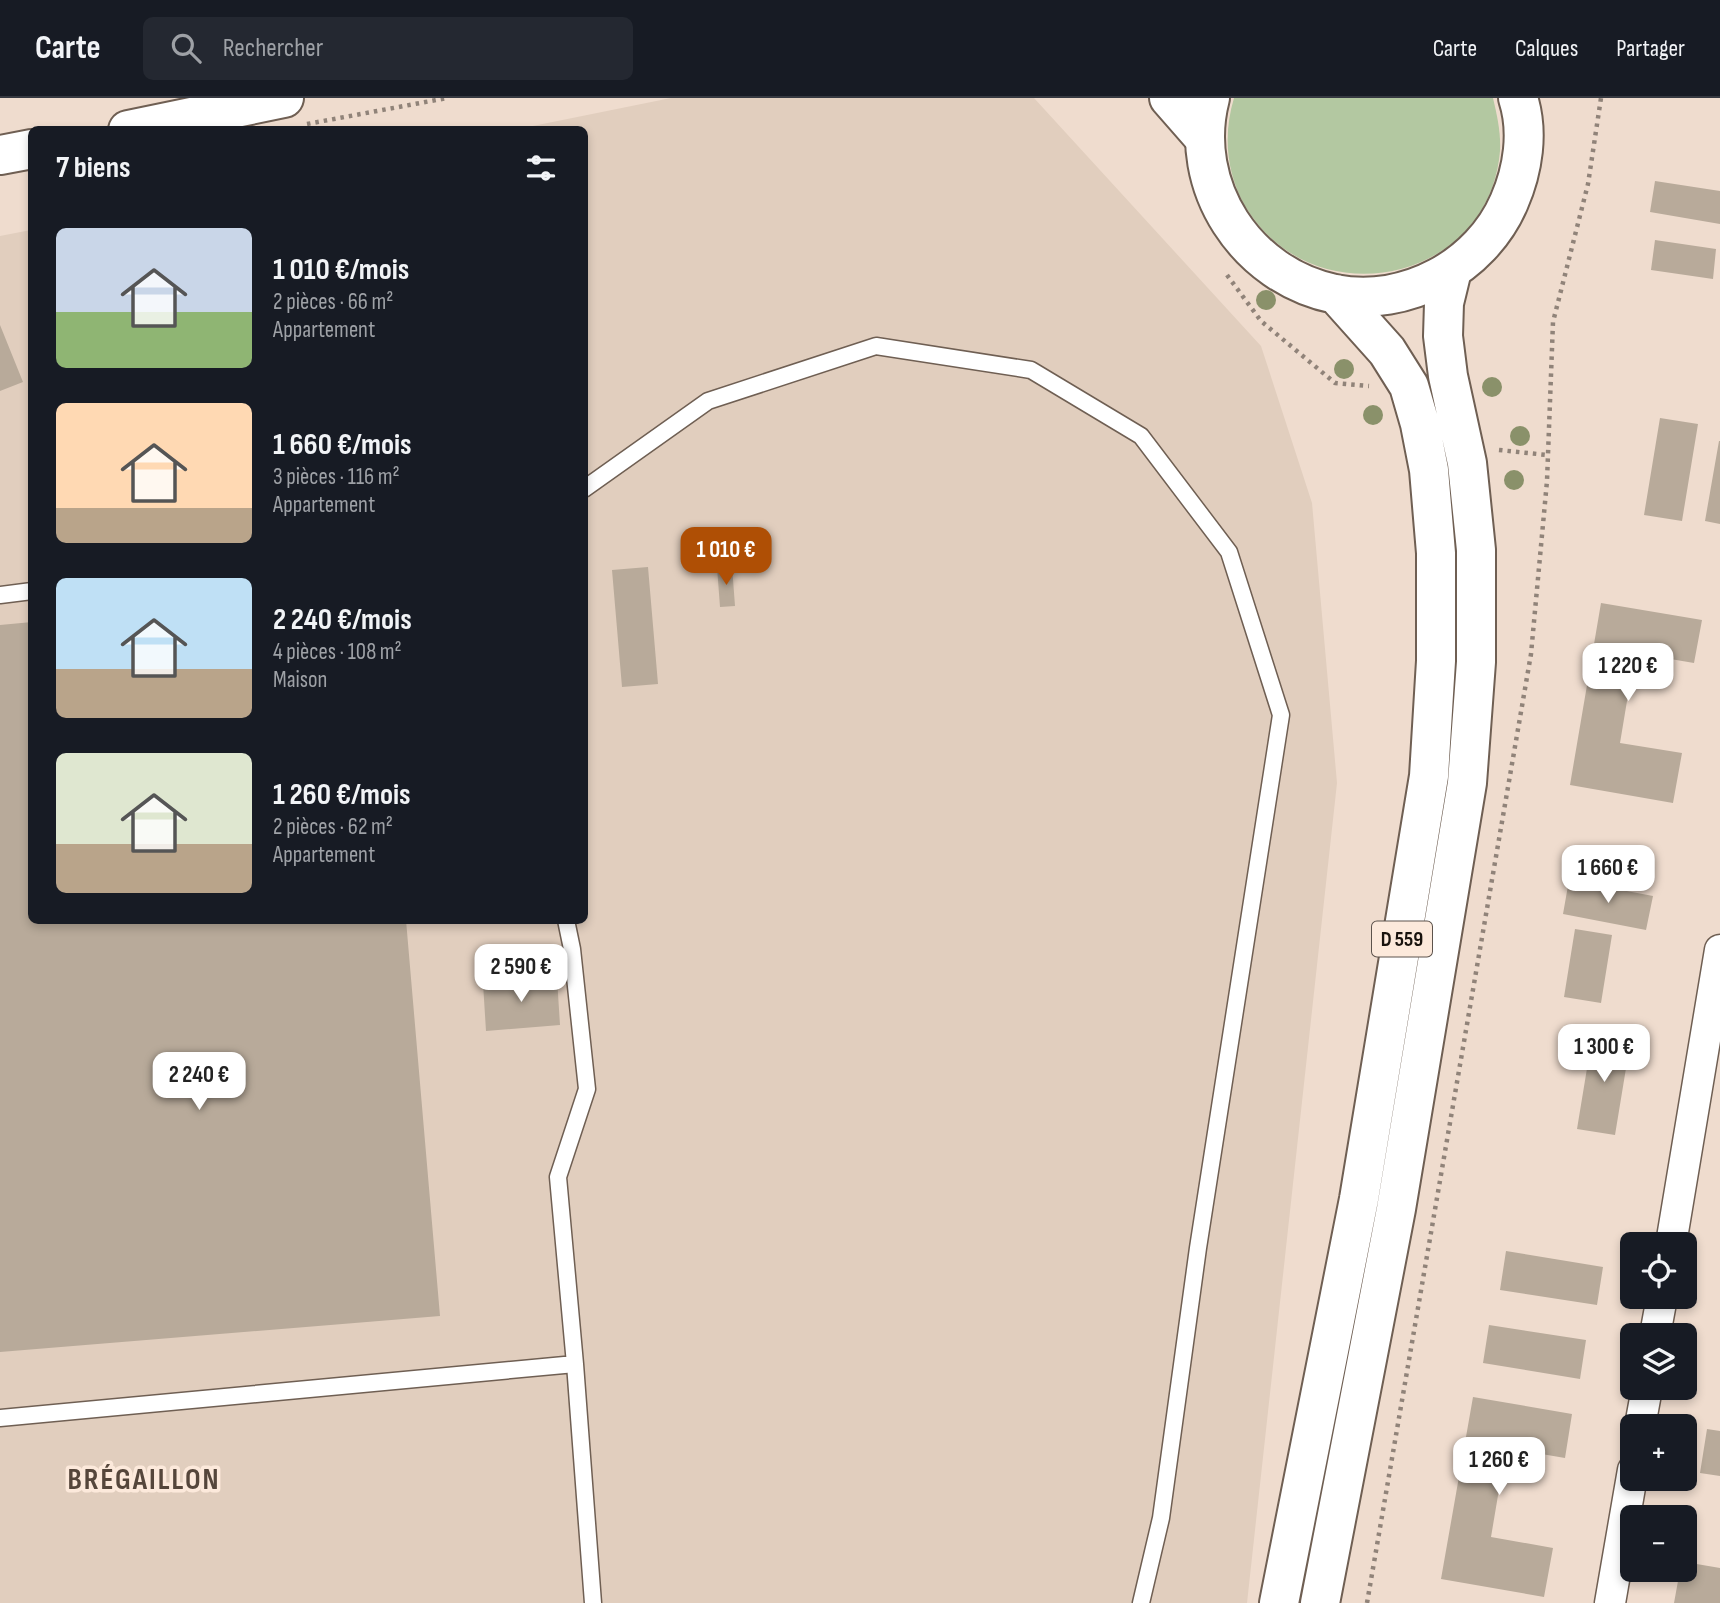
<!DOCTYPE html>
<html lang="fr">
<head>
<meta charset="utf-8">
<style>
  :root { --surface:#171b24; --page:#242831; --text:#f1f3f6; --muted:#9ea1a6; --line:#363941; --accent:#af4f05 }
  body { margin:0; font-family:"Sofia Sans Condensed",sans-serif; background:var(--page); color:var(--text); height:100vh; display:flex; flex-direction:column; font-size:26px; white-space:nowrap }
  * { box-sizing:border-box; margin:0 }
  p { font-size:23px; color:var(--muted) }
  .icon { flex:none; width:38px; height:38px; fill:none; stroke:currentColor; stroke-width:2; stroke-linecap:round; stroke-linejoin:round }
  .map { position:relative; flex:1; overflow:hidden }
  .side { position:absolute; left:28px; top:28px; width:560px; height:798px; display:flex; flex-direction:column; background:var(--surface); border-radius:10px; box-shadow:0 4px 10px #0003 }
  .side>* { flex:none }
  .fabs { position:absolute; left:1620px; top:1134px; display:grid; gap:14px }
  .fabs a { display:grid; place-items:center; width:77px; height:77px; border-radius:10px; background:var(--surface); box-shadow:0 4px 10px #0003; font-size:35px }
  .price { position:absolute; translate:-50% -60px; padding:0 16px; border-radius:14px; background:#fff; color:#222; font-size:23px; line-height:46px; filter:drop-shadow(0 2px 4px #0008) }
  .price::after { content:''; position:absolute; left:50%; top:42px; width:21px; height:16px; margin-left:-10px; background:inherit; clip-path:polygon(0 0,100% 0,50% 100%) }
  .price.selected { background:var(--accent); color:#fff }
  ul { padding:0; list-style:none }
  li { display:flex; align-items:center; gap:21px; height:175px; padding:0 28px }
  li span { display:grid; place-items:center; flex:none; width:196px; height:140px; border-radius:10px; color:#555 }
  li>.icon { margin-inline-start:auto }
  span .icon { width:84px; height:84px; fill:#fffc; stroke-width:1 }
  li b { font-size:30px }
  h2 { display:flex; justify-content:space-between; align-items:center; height:84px; padding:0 28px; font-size:30px }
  header { display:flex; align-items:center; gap:42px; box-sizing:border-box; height:98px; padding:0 35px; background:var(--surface); border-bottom:2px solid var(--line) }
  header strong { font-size:33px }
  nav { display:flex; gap:38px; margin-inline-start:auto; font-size:24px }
  .search { width:490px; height:63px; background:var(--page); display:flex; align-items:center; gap:18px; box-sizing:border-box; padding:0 24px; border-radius:10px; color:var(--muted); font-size:26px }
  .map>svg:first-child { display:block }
  .industrial { fill:#e1cebe }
  .green { fill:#b3c8a1 }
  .building { fill:#b8aa9a }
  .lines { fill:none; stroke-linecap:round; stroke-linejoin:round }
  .service-casing { stroke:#6f5f53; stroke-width:19 }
  .minor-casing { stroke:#6f5f53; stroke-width:33 }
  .secondary-casing { stroke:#6f5f53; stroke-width:42 }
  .primary-casing { stroke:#6f5f53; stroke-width:42 }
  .path { stroke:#908379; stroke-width:4.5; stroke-dasharray:3.5 5; stroke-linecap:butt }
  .service { stroke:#fff; stroke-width:16 }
  .minor { stroke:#fff; stroke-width:30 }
  .secondary { stroke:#fff; stroke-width:38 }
  .primary { stroke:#fff; stroke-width:38 }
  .tree { fill:#8a916a }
  .labels { text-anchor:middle; stroke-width:7; stroke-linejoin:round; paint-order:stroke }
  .shield { fill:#fce9db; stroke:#5d534c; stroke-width:2 }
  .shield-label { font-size:21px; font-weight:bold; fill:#19130e }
  .district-label { font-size:30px; font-weight:bold; letter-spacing:2px; fill:#55463b; stroke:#fce9db }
</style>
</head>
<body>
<header>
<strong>Carte</strong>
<div class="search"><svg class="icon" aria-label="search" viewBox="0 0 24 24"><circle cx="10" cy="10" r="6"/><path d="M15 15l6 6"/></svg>Rechercher</div>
<nav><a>Carte</a><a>Calques</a><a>Partager</a></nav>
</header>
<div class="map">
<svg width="1720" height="1505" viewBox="0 0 1720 1505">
  <rect width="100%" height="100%" fill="#efdcce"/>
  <path class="industrial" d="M 671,0 L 1034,0 L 1261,248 L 1312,405 L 1337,685 L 1247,1505 L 0,1505 L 0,138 L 31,132 L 32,822 L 584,822 L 584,32 L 518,31 Z"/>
  <path class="green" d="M 1234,0 L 1493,0 C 1497,17 1501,35 1500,53 C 1489,186 1312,221 1245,108 C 1226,75 1223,36 1234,0 Z"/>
  <path class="building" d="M 1655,83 L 1720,93 L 1720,126 L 1650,114 Z
    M 1655,142 L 1716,151 L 1713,181 L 1651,172 Z
    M 0,227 L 23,284 L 0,293 Z
    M 1660,320 L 1698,326 L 1682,423 L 1644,417 Z
    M 1719,343 L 1720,343 L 1720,426 L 1705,423 Z
    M 732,468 L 735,508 L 720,509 L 717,469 Z
    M 648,469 L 658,586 L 622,589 L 612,472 Z
    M 1601,505 L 1702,522 L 1694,565 L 1635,555 L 1620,645 L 1682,655 L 1673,705 L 1570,687 Z
    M 32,524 L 32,822 L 406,822 L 440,1218 L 0,1254 L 0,527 Z
    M 1569,782 L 1653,798 L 1646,832 L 1563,816 Z
    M 1575,831 L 1612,837 L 1601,905 L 1564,899 Z
    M 557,880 L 560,927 L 486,933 L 483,885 Z
    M 1593,934 L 1631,940 L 1615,1037 L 1577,1031 Z
    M 1506,1153 L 1603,1169 L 1597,1207 L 1500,1192 Z
    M 1489,1227 L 1586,1242 L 1580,1281 L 1483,1265 Z
    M 1473,1299 L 1572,1316 L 1565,1360 L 1506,1350 L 1491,1439 L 1553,1450 L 1544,1499 L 1441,1481 Z
    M 1707,1331 L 1720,1333 L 1720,1378 L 1700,1375 Z
    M 1685,1464 L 1720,1470 L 1720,1505 L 1674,1505 L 1680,1472 L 1685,1472 Z"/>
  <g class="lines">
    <defs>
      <path id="service" d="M 584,391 L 708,303 L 876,248 L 1031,272 L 1141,338 L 1229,454 L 1281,617 L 1198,1150 L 1161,1420 L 1141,1505
        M 0,497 L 32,493
        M 575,1266 L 593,1505
        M 0,1320 L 575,1266 L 558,1079 L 587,991 L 572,851 L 566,822"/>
      <path id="minor" d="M 1671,1146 L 1720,852
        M 1655,1237 L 1662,1199
        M 1640,1328 L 1647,1290
        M 1610,1505 L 1633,1372"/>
      <path id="secondary" d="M 1169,0 L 1204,40
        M 128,32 L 284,0
        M 0,57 L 32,51"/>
      <path id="primary" d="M 1210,0 C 1187,88 1246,178 1335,196 C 1406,210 1481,169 1509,104 C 1523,72 1529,34 1518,0
        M 1279,1505 L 1359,1101 L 1429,678 L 1436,563 L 1436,455 L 1429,372 L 1420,326 L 1409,288 L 1387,253 L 1336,196
        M 1320,1505 L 1396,1111 L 1467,685 L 1476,564 L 1476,452 L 1467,365 L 1448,278 L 1443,238 L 1444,205 L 1452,172"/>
    </defs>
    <use href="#service" class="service-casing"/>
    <use href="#minor" class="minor-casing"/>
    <use href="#secondary" class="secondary-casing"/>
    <use href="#primary" class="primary-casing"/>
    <path class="path" d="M 307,26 L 447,0
      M 1227,177 L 1261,223 L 1335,285 L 1369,288
      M 1499,352 L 1547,357
      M 1367,1505 L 1531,556 L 1547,383 L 1553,224 L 1588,86 L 1601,0"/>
    <use href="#service" class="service"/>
    <use href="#minor" class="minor"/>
    <use href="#secondary" class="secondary"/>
    <use href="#primary" class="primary"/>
  </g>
  <g class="tree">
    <circle cx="1266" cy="202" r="10"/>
    <circle cx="1344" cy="271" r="10"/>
    <circle cx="1492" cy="289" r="10"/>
    <circle cx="1373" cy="317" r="10"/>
    <circle cx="1520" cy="338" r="10"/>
    <circle cx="1514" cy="382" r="10"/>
  </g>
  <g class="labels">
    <rect class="shield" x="1372" y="823.5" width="60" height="35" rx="5"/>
    <g class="shield-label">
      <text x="1402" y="848">D 559</text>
    </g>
    <g class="district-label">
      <text x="144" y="1391">BRÉGAILLON</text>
    </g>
  </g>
</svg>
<div class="fabs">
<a><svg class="icon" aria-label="locate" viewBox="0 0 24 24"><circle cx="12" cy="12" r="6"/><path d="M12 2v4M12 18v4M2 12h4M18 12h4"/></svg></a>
<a><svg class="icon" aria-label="layers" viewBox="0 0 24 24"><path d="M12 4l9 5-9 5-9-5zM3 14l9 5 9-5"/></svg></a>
<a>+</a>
<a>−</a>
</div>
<b class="price selected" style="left:726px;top:489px">1 010 €</b>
<b class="price" style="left:1628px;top:605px">1 220 €</b>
<b class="price" style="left:1608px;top:807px">1 660 €</b>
<b class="price" style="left:521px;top:906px">2 590 €</b>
<b class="price" style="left:1604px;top:986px">1 300 €</b>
<b class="price" style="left:199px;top:1014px">2 240 €</b>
<b class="price" style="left:1499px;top:1399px">1 260 €</b>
<section class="side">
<h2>7 biens<svg class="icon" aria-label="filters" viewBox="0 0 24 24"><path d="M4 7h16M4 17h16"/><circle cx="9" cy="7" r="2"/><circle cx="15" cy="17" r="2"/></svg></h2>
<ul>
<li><span style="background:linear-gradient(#c9d6e8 60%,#8fb573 0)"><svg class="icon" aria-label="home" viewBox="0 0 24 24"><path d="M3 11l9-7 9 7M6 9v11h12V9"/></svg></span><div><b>1 010 €/mois</b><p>2 pièces · 66 m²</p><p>Appartement</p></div></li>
<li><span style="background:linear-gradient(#ffd9b3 75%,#b9a48a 0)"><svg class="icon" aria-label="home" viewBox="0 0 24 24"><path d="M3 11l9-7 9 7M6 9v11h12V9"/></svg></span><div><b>1 660 €/mois</b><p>3 pièces · 116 m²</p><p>Appartement</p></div></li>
<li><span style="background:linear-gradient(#bfe0f5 65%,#b9a48a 0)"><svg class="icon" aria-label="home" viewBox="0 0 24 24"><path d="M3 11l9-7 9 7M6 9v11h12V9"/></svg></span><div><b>2 240 €/mois</b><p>4 pièces · 108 m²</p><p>Maison</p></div></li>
<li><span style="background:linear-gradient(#dfe7d0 65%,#b9a48a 0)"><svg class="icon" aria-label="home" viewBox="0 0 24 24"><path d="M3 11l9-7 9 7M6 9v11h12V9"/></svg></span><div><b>1 260 €/mois</b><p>2 pièces · 62 m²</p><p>Appartement</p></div></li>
</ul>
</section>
</div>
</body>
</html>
